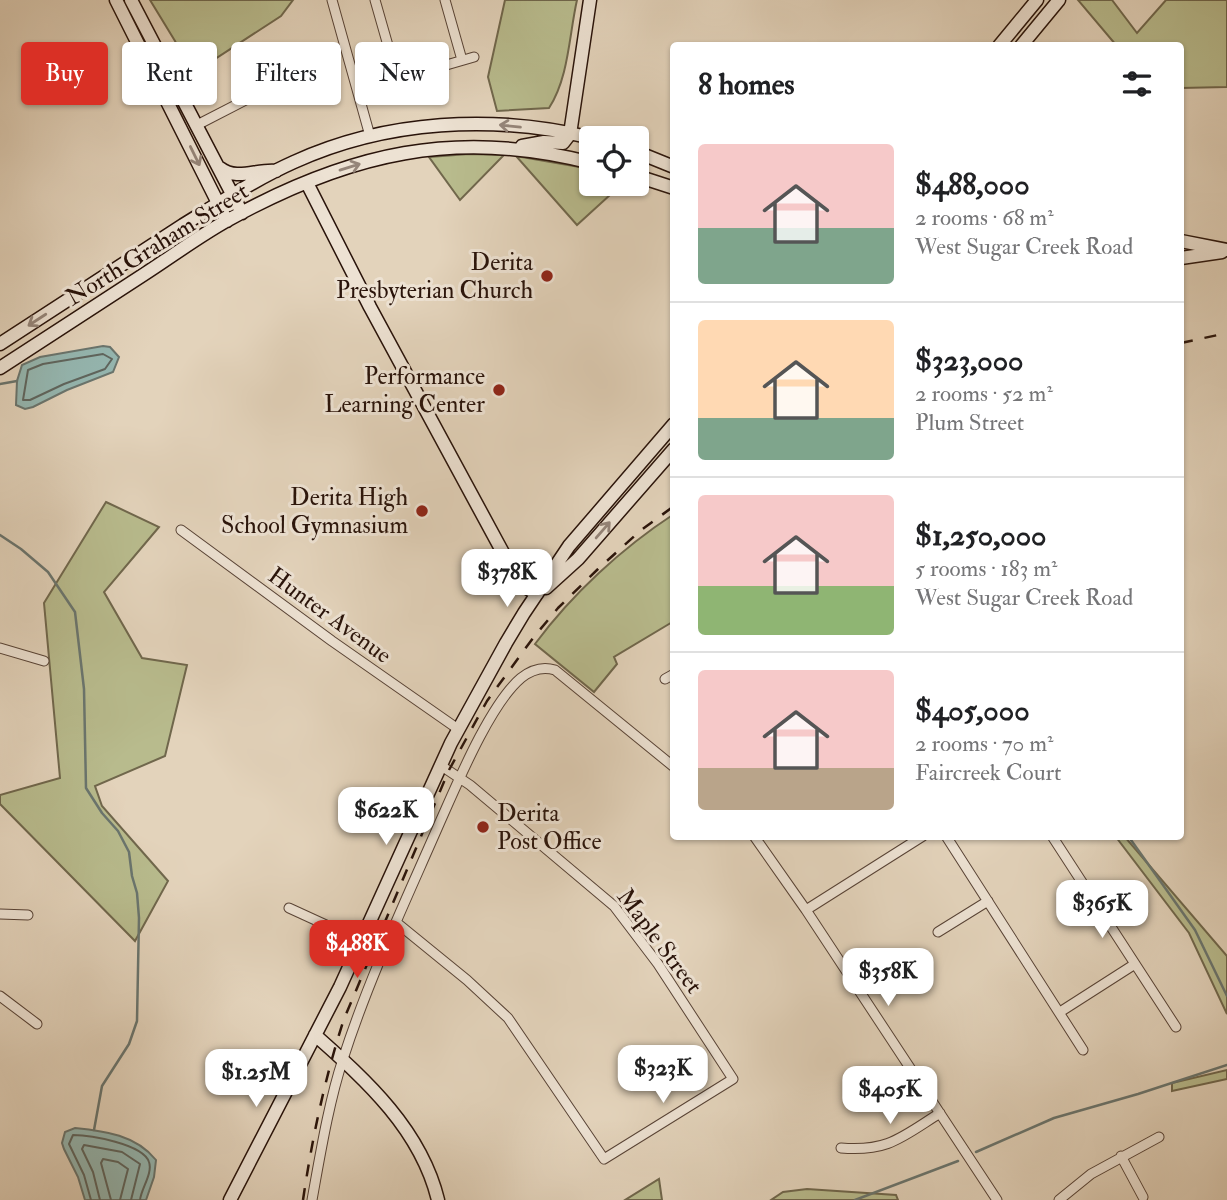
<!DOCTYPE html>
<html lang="en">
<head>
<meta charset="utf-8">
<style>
  :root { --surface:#fff; --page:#f6f6f6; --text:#202124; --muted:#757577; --line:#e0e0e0; --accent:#d93025 }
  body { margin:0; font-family:"IM FELL Double Pica",serif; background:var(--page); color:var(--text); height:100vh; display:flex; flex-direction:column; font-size:26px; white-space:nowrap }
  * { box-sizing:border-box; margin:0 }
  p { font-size:23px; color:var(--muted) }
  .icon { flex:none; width:38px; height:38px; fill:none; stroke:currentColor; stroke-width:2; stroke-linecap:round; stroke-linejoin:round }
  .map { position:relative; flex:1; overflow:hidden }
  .sheet { position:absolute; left:670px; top:42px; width:514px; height:798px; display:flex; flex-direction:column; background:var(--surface); border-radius:7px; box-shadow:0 2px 5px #0004 }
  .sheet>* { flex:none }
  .top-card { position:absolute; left:21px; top:42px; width:544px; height:63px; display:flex; gap:14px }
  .controls { position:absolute; left:579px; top:126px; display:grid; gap:14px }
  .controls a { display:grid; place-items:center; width:70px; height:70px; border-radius:7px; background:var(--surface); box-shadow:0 2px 5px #0004; font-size:35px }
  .price { position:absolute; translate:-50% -60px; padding:0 16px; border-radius:14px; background:#fff; color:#222; font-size:23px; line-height:46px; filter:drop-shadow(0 2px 4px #0008) }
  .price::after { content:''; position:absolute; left:50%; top:42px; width:21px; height:16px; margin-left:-10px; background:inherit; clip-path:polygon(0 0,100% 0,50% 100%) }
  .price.on { background:var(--accent); color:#fff }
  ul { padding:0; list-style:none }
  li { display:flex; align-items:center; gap:21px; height:175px; padding:0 28px }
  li+li { border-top:2px solid var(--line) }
  li span { display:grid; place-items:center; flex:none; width:196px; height:140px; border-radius:7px; color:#555 }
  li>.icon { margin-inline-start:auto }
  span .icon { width:84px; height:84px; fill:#fffc; stroke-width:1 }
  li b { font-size:30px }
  h2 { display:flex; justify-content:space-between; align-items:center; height:84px; padding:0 28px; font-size:30px }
  .chip { padding:0 24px; border-radius:7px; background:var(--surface); box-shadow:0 2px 5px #0004; font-size:24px; line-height:63px }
  .chip.on { background:var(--accent); color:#fff }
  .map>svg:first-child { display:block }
  .green { fill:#b8bb8d; stroke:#70674c; stroke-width:2 }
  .water { fill:#95b7b1; stroke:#6a756e; stroke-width:2 }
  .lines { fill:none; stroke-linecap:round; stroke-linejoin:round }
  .shore { stroke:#5f655e; stroke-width:2 }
  .stream { stroke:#6a756e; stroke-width:2.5 }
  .street-casing { stroke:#584336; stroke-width:11 }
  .secondary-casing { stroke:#29130a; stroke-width:15 }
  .street { stroke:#ede2d3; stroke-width:9 }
  .secondary { stroke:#ede2d3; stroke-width:12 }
  .rail { stroke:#29130a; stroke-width:2.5; stroke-dasharray:12 12; stroke-linecap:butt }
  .oneway { stroke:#958579 }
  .poi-dot { fill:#8f2418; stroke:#ede2d3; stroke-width:2.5 }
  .labels { text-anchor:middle; stroke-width:6; stroke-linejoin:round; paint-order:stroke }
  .street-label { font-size:24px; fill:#29130a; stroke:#ede2d3 }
  .poi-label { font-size:24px; fill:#29130a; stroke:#ede2d3; text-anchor:end }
</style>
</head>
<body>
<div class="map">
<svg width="1227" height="1200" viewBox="0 0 1227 1200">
  <rect width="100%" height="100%" fill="#e3d3bb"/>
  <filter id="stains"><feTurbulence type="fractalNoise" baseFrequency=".00286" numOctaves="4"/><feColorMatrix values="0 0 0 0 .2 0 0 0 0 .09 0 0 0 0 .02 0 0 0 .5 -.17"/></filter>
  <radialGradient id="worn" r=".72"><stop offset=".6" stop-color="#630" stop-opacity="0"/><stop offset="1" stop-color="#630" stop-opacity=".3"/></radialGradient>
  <path class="green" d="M 150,0 L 293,0 L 281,16 L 192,74 L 175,41 Z
    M 505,0 L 577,0 C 569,35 569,77 549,108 L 497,111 L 488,77 Z
    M 1078,0 L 1112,0 L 1137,33 L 1166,0 L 1227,0 L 1227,87 L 1181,88 L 1181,46 L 1116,45 Z
    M 469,154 L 504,155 L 460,200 L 429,157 Z
    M 516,156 L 591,169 L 592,184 L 622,184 L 577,225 Z
    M 106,502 L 159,527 L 104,592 L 142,658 L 187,665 L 165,756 L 95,786 L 102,806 L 168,881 L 135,941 L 0,804 L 0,795 L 60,778 L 44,603 Z
    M 674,514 L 674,621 L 614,657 L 617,664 L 594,692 L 535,644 C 572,594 622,548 674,514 Z
    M 1116,837 L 1125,837 L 1227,956 L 1227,1014 L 1189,933 Z
    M 1227,1070 L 1227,1079 L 1172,1091 L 1172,1083 Z
    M 659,1179 L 662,1200 L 625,1200 Z
    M 807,1189 L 896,1195 L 898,1200 L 771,1200 L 783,1192 Z"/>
  <path class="water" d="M 103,346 L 110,347 L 119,357 L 113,372 L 67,390 L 33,407 L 25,409 L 16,405 L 17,381 L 22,365 L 40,357 Z
    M 75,1128 C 105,1131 136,1135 156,1160 L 154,1177 L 146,1200 L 85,1200 L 78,1177 L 64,1149 L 62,1143 L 65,1132 Z"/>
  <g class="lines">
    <path class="shore" d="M 103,354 L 112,359 L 105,369 L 64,384 L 30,400 L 23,400 L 28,370 L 43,364 Z
      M 91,1200 L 84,1175 L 69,1144 L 73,1135 C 90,1135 143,1144 149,1162 C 153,1173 141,1189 140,1200
      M 100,1200 L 93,1172 L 82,1149 L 84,1145 L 122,1152 L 140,1164 L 131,1200
      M 111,1200 L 101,1163 L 103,1159 L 118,1162 L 128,1169 L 120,1200"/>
    <path class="stream" d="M 0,384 L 17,381
      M 0,535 L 21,549 L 48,572 L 75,612 L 84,689 L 86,788 L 102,813 L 118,831 L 129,852 L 132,876 L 137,893 L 139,918 L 137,1021 L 129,1044 L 102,1086 L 94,1130
      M 1131,840 L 1195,930 L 1227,996
      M 976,1152 L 1054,1118 L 1138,1094 L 1227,1065
      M 855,1200 L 958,1161"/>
    <defs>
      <path id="street" d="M 332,0 L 370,136
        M 375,0 L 403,98
        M 445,0 L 462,60
        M 398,79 L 474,57
        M 197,125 L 269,88
        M 181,530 L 332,641 L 458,729
        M 0,648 L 44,661
        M 665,679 L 674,674
        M 754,836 L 806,910 L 997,1200
        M 946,836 L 1083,1050
        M 1052,836 L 1176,1027
        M 289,908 L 361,941
        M 806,910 L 923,836
        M 0,914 L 28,915
        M 397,923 L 467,980 L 508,1018 L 604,1159 L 733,1079 L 658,964 L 614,906 L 470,785 L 440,765
        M 938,932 L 988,901
        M 0,996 L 37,1024
        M 1060,1012 L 1135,964
        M 841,1148 C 888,1152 902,1137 940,1113
        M 1121,1156 L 1143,1197
        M 312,1200 C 320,1156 329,1101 343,1059 C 369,978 406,900 440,822 C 457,784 490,704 521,678 C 531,670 542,666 555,670 L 674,767
        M 1059,1200 L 1091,1174 L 1159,1137"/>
      <path id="secondary" d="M 116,0 L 227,221
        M 131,0 L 242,213
        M 999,46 L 1037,0
        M 1021,46 L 1059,0
        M 522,146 L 544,142 L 563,143 L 570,134 L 590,0
        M 637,152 L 674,167
        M 220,168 C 237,181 256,169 276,171
        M 637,176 L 674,188
        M 307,183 L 370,307 L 508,562 L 527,588 L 537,594
        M 1181,241 L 1227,250
        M 1181,258 L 1222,252
        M 0,344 C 61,305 122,264 183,225 C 219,203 256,179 294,162 C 386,120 494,114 592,138
        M 0,368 C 48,337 95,306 143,275 C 171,257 199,236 228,220 C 349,153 456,128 592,163
        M 546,588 L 578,559 L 674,449
        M 315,1035 C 367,1081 421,1130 438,1200
        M 230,1200 L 340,987 L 451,743 L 506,643 L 524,613 L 569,546 L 674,424"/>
    </defs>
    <use href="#street" class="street-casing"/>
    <use href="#secondary" class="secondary-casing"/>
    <use href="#street" class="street"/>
    <use href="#secondary" class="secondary"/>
    <path class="rail" d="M 1181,343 L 1227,333
      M 303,1200 C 312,1139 325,1077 344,1019 L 449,770 L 487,701 L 533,638 L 558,608 L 598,569 L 640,531 L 674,506"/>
  </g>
  <defs><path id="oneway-shaft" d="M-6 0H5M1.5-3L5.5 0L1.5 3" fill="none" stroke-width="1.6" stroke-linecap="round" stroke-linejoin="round" transform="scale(1.75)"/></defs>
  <g class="oneway">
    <use href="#oneway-shaft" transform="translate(510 126) rotate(-174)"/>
    <use href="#oneway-shaft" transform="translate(195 156) rotate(64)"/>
    <use href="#oneway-shaft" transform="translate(350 167) rotate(-17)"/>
    <use href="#oneway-shaft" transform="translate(37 320) rotate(147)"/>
    <use href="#oneway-shaft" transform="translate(603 530) rotate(-49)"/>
  </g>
  <g class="poi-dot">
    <circle cx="547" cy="276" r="7"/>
    <circle cx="499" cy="390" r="7"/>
    <circle cx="422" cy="511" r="7"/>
    <circle cx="483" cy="827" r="7"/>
  </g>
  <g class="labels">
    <g class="street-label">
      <text transform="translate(157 244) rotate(-32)" y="8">North Graham Street</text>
      <text transform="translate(330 615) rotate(36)" y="8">Hunter Avenue</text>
      <text transform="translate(660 941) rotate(53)" y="8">Maple Street</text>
    </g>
    <g class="poi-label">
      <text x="533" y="270">Derita<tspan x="533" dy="28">Presbyterian Church</tspan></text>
      <text x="485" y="384">Performance<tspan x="485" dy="28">Learning Center</tspan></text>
      <text x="408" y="505">Derita High<tspan x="408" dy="28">School Gymnasium</tspan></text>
      <text x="497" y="821" text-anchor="start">Derita<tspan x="497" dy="28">Post Office</tspan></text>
    </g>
  </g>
  <rect width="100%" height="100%" filter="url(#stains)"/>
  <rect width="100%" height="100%" fill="url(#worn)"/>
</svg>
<div class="controls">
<a><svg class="icon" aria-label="locate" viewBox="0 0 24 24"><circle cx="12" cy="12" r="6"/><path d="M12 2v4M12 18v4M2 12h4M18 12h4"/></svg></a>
</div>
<b class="price" style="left:507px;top:609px">$378K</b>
<b class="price" style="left:386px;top:847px">$622K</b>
<b class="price" style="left:1102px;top:940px">$365K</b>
<b class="price on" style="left:357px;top:980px">$488K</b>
<b class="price" style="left:888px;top:1008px">$358K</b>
<b class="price" style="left:663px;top:1105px">$323K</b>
<b class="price" style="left:256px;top:1109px">$1.25M</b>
<b class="price" style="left:890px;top:1126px">$405K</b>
<div class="top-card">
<a class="chip on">Buy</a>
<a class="chip">Rent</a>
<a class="chip">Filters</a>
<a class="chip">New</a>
</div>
<section class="sheet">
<h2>8 homes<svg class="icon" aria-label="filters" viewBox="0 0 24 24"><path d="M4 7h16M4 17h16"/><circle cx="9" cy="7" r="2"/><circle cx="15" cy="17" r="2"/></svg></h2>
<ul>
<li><span style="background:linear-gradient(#f6c9c9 60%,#7fa58c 0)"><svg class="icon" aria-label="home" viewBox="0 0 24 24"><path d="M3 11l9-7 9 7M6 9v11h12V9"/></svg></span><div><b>$488,000</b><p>2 rooms · 68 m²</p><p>West Sugar Creek Road</p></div></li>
<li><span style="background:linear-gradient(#ffd9b3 70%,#7fa58c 0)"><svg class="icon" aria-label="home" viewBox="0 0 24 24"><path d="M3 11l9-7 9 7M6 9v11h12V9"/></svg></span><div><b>$323,000</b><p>2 rooms · 52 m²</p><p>Plum Street</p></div></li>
<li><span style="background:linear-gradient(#f6c9c9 65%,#8fb573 0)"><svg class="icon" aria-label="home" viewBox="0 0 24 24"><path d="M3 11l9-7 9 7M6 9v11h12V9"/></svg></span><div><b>$1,250,000</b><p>5 rooms · 183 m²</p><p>West Sugar Creek Road</p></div></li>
<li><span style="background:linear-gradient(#f6c9c9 70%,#b9a48a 0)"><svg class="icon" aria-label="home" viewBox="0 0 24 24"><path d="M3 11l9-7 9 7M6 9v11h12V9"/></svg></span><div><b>$405,000</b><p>2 rooms · 70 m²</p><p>Faircreek Court</p></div></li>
</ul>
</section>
</div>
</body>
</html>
